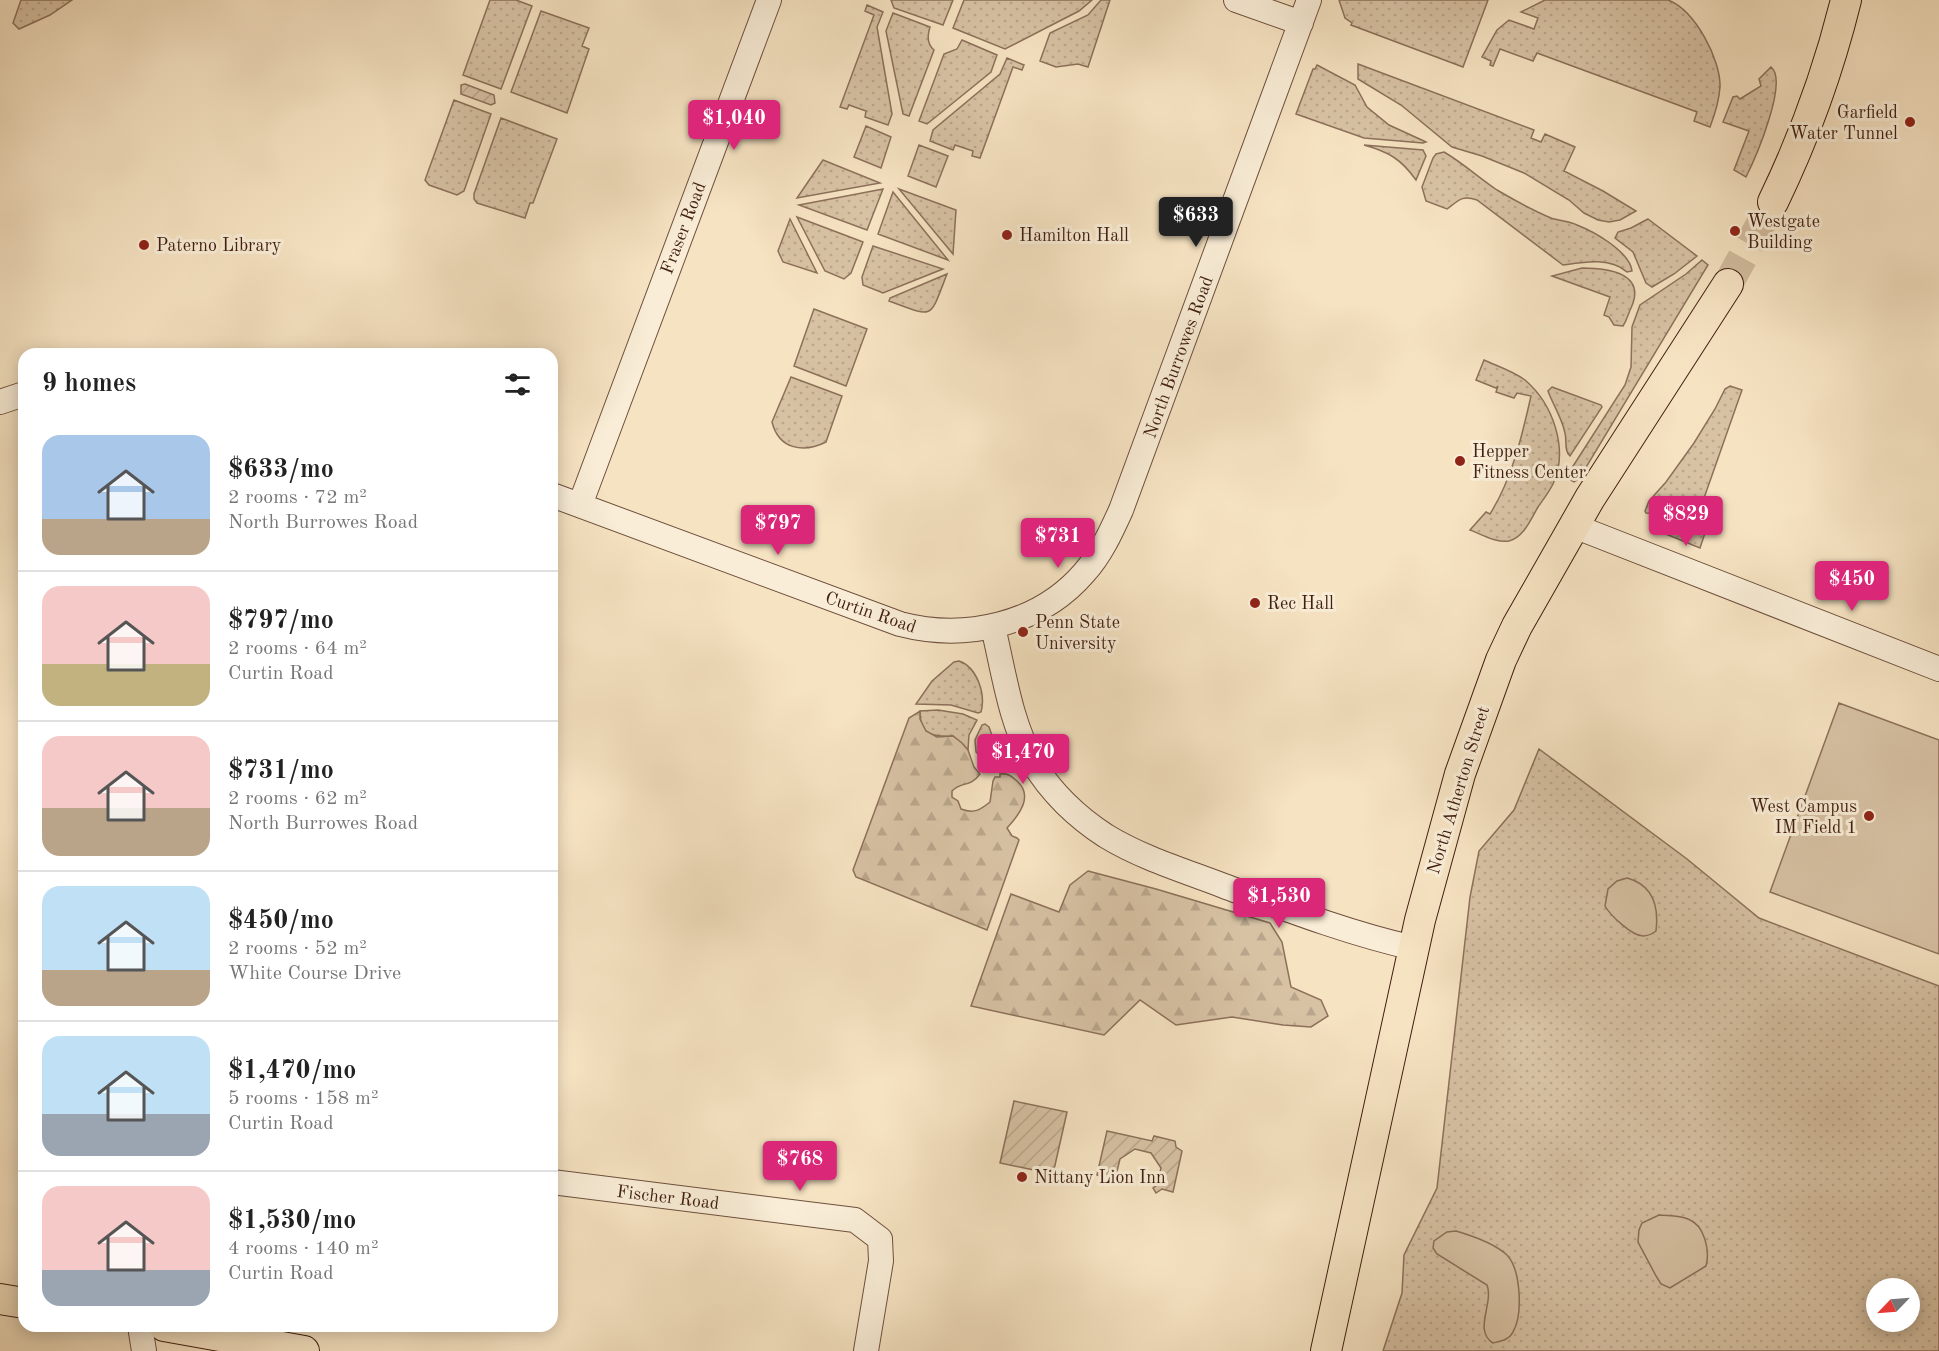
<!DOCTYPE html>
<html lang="en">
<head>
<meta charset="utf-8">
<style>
  :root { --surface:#fff; --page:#f2f2f2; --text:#222; --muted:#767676; --line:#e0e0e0; --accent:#db2777 }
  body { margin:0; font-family:"Old Standard TT",serif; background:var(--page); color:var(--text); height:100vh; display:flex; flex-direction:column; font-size:22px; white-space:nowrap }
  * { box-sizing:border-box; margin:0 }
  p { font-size:20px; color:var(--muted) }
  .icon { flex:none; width:33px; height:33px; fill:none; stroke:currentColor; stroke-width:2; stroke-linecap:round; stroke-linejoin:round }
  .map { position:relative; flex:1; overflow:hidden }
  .side { position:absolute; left:18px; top:348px; width:540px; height:984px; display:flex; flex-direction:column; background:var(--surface); border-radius:18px; box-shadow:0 3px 15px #0003 }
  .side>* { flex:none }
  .needle { width:39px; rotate:245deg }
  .controls { position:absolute; left:1866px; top:1278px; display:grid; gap:12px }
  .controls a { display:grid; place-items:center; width:54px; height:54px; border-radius:50%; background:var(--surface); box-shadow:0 3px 15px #0003; font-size:30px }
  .price { position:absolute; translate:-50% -51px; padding:0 14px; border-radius:6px; background:var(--accent); color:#fff; font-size:20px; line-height:39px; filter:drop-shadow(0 2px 3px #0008) }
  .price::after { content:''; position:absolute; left:50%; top:36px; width:18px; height:14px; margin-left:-9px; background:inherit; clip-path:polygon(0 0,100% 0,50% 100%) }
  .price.active { background:#222; color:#fff }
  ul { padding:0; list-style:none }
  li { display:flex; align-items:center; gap:18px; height:150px; padding:0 24px }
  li+li { border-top:2px solid var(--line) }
  li span { display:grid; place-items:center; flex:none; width:168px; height:120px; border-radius:18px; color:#555 }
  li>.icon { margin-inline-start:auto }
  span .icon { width:72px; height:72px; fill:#fffc; stroke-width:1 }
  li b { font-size:26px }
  h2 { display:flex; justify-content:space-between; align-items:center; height:72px; padding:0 24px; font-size:26px }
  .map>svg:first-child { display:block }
  .grass { fill:url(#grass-dots); stroke:#8c705a; stroke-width:1.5; fill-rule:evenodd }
  .forest { fill:url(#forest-firs); stroke:#8c705a; stroke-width:1.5 }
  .garden { fill:url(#garden-furrows); stroke:#8c705a; stroke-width:1.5 }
  .pitch { fill:#d7c2a4; stroke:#8c705a; stroke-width:1.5 }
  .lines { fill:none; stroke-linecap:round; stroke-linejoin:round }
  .major-tunnel { stroke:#d2bc9e; stroke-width:30; stroke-dasharray:30 15; stroke-linecap:butt }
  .minor-casing { stroke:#6e4f3c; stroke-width:26 }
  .major-casing { stroke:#401e10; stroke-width:32 }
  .minor { stroke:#f9edd7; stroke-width:24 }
  .major { stroke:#f6e3c2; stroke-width:30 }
  .poi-dot { fill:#8f2418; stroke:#f9edd7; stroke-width:2 }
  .labels { text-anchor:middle; stroke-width:6; stroke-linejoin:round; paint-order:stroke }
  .poi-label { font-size:18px; fill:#401e10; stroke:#f9edd7; text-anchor:start }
  .street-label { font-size:18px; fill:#401e10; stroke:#f9edd7 }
</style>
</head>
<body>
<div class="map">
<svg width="1939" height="1351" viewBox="0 0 1939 1351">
  <defs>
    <pattern id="grass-dots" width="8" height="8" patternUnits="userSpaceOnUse" patternTransform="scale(1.5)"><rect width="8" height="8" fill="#d7c2a4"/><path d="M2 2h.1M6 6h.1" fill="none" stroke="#baa68c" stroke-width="1.8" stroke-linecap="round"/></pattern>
    <pattern id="forest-firs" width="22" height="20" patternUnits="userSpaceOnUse" patternTransform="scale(1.5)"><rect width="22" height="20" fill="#d7c2a4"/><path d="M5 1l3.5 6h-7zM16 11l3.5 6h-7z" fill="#baa68c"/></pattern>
    <pattern id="garden-furrows" width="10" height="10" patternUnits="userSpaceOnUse" patternTransform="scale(1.5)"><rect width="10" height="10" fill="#d7c2a4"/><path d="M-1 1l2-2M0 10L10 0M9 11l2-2" fill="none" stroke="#baa68c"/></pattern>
  </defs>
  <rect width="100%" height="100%" fill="#f6e3c2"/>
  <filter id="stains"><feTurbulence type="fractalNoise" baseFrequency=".00333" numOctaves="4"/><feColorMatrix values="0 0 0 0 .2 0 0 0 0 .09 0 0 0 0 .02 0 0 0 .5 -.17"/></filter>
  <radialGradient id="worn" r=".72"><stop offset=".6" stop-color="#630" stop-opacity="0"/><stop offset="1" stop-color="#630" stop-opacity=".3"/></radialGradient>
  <path class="grass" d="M 21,0 L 72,0 L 50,15 L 19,29 L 13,23 Z
    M 490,0 L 516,0 L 532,6 L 501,89 L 463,75 Z
    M 891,0 L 953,0 L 943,25 L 894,8 Z
    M 964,0 L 1092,0 L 1079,11 L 1005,49 L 953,28 Z
    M 1101,0 L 1110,0 L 1088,67 L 1078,64 L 1056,67 L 1040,61 L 1050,33 L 1088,15 Z
    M 1339,0 L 1488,0 L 1463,67 L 1351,25 L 1352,23 L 1345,18 Z
    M 1545,0 C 1575,0 1606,0 1636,0 C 1646,0 1660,0 1668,0 C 1695,10 1721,60 1720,87 C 1719,101 1715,114 1710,127 L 1694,121 L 1697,112 L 1537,53 L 1533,61 L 1500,49 L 1493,66 L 1490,65 L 1491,61 L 1482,57 L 1497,30 L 1509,20 L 1534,29 L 1538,18 L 1521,12 Z
    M 867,5 L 883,12 L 877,27 L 892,114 L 888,125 L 865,117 L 866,111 L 849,105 L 847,109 L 840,107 L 874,15 L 865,11 Z
    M 541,11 L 589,28 L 582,46 L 589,49 L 567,113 L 511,92 Z
    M 893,13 L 930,27 C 927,36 927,44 934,50 L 909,116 L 903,114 L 886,31 Z
    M 962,40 L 997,55 L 991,72 L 927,124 L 919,121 L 944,54 L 957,49 Z
    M 1007,58 L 1024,65 L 1022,70 L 1013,67 L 980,158 L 972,156 L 973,151 L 955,145 L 953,150 L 930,141 L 933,130 L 1000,74 Z
    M 1358,64 L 1534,130 L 1531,138 L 1541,142 L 1545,134 L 1575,147 L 1564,171 L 1603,191 L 1636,211 L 1620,220 L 1609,222 L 1598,220 L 1584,213 L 1569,200 L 1524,173 L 1482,156 L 1452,147 L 1401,105 L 1358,79 Z
    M 1317,65 L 1355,85 L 1367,107 L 1389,125 L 1426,142 L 1423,143 L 1364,138 L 1296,114 L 1313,69 L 1315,69 Z
    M 1771,67 C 1789,81 1755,159 1746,177 L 1734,170 L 1749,131 L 1723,122 L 1733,97 L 1737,96 L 1740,99 L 1761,86 L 1759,79 Z
    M 454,100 L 491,114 L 464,191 L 457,195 L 429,185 L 425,180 Z
    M 501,118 L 557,139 L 533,203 L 530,203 L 525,218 L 477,203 L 474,199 L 474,194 Z
    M 866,126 L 891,137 L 881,168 L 854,157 Z
    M 919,145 L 948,156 L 936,187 L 908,176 Z
    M 1364,145 L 1423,150 L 1426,156 L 1416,180 C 1401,159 1389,152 1364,145 Z
    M 1444,152 C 1463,163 1479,178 1497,190 C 1514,200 1532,210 1551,218 C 1559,221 1569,221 1577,225 C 1595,232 1630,252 1632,271 L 1627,272 C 1610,257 1584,262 1563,265 L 1477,200 C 1462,195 1459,200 1447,209 L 1426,201 L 1422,187 L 1433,158 L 1436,154 Z
    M 823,160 L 880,183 L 797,198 Z
    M 883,189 L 867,230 L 799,205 Z
    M 899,189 L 956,210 L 953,254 Z
    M 893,192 L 948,260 L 878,234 Z
    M 797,217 L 863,242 L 851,273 L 844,279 L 825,271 Z
    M 790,219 L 817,273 L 783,262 L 778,251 Z
    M 1648,219 L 1697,256 L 1674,274 L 1652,287 L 1646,283 L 1633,252 L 1615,238 L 1618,232 L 1631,228 Z
    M 873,246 L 943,269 L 883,293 L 863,285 L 862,277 Z
    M 1702,260 L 1708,265 L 1579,479 L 1574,482 L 1569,479 L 1568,474 L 1625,385 L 1631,367 L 1632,327 L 1640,305 L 1686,274 Z
    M 1582,268 C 1608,268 1647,273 1631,308 C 1628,314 1627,320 1623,326 L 1614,325 L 1609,317 L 1604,315 L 1610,297 L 1552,276 Z
    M 947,274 C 929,320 935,318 889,301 L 890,298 Z
    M 814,309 L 867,329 L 846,386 L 794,366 Z
    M 1484,360 C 1497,366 1513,371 1525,380 C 1553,404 1569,449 1553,484 C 1549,492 1543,500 1538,507 C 1531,519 1524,537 1509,541 C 1496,543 1481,534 1470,530 L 1486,512 L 1490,514 C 1512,479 1522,436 1531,396 L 1517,393 L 1514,398 L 1496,392 L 1498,386 L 1496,388 L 1476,380 Z
    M 791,377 L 842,396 L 826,442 C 804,453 779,450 772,422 Z
    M 1730,386 L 1742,390 L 1697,518 L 1671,514 L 1646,513 L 1645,511 L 1649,501 L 1666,482 L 1694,443 L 1715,409 L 1725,389 Z
    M 1552,387 L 1601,405 L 1602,407 L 1570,456 C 1564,451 1567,441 1565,433 C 1562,418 1553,405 1548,391 Z
    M 1661,525 L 1689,527 L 1705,533 L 1700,548 L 1656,530 L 1657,526 Z
    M 959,661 C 977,667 986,694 981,712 L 978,713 L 951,705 L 916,704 L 932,681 L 954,662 Z
    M 938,710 L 963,714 L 977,720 L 969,735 L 968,750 L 953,736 C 933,737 920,736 920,711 Z
    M 985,724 L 989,727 L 1000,758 L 999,763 L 985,761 L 976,752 L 975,740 L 982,725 Z
    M 1539,749 L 1687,859 L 1759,918 L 1939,986 L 1939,1351 L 1383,1351 L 1402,1293 L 1404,1255 L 1437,1188 L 1470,897 L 1479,851 L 1514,810 ZM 1876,1288 L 1910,1288 L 1910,1322 L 1876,1322 Z"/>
  <path class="forest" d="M 920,711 L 920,719 L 926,731 L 937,737 L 953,736 L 962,743 L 968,750 L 974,767 L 980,774 C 970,788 961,781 952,791 L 952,797 L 958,801 L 961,809 C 974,814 980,810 990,802 L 993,781 L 995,777 L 1000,777 L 1000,774 C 1008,773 1011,776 1017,781 C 1034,796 1019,815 1007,828 L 1012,836 L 1017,838 L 1019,840 L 987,930 L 856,877 L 853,870 L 909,718 Z
    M 1088,871 L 1156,889 L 1270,923 L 1282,942 L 1291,987 L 1321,1000 L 1328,1016 L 1311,1027 L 1283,1025 L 1232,1017 L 1176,1025 L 1140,1000 L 1104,1035 L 971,1006 L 1011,894 L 1059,912 L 1070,885 Z"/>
  <path class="garden" d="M 465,84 L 494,95 L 495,103 L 491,105 L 461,94 L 461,85 Z
    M 1014,1101 L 1067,1112 L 1053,1174 L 1000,1163 Z
    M 1107,1131 L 1152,1141 L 1154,1136 L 1175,1141 L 1176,1147 L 1182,1151 L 1173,1192 L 1162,1189 L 1156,1193 L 1153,1188 L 1157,1185 L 1161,1168 L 1151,1153 L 1135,1149 L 1120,1159 L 1116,1175 L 1119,1179 L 1113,1183 L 1110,1178 L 1097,1175 Z"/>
  <path class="pitch" d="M 1839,703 L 1939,740 L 1939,954 L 1770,892 Z
    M 1627,878 C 1653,885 1659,906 1656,931 C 1652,934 1648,936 1643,936 C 1632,936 1610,915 1605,906 L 1608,889 L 1617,881 Z
    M 1659,1215 C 1669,1216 1679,1215 1688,1219 C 1705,1225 1710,1251 1706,1266 L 1670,1288 L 1661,1284 L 1656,1276 L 1638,1242 L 1639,1230 L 1642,1223 Z
    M 1456,1231 C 1473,1236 1494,1243 1507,1255 C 1521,1270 1523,1315 1513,1332 C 1509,1340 1501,1341 1493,1343 C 1473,1331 1494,1303 1487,1285 L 1437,1254 L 1433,1248 L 1434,1241 L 1447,1232 Z"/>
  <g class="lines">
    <path class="major-tunnel" d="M 1728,284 L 1773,202"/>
    <defs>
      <path id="minor" d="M 1236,0 L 1301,23
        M 0,402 L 24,394
        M 552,495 L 900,624 C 965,641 1039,625 1084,573 C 1101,554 1111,532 1121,510 L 1309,0
        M 580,505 L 769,0
        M 1574,526 L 1939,669
        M 993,627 C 1004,673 1010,721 1033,762 C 1050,792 1078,818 1106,836 C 1142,858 1185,871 1224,886 C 1286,909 1348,933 1414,948
        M 552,1182 L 855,1220 L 880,1239 L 881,1261 L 866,1351
        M 140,1326 L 144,1351"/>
      <path id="major" d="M 1773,202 C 1804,138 1829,69 1846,0
        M 0,1299 L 24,1303
        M 164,1326 L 304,1351
        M 1326,1351 L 1420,920 L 1460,774 L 1501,660 L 1517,626 L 1590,498 L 1728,284"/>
    </defs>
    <use href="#minor" class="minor-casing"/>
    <use href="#major" class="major-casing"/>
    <use href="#minor" class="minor"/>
    <use href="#major" class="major"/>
  </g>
  <g class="poi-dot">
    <circle cx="1910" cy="122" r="6"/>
    <circle cx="1735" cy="231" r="6"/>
    <circle cx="1007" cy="235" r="6"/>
    <circle cx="144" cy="245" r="6"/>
    <circle cx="1460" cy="461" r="6"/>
    <circle cx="1255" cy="603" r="6"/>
    <circle cx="1023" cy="632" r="6"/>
    <circle cx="1869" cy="816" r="6"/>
    <circle cx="1022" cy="1177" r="6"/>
  </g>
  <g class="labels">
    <g class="poi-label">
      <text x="1898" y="118" text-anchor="end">Garfield<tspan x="1898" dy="21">Water Tunnel</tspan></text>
      <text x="1747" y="227">Westgate<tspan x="1747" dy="21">Building</tspan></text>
      <text x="1019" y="241">Hamilton Hall</text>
      <text x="156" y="251">Paterno Library</text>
      <text x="1472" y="457">Hepper<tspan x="1472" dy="21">Fitness Center</tspan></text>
      <text x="1267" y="609">Rec Hall</text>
      <text x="1035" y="628">Penn State<tspan x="1035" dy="21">University</tspan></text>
      <text x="1857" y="812" text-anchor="end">West Campus<tspan x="1857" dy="21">IM Field 1</tspan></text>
      <text x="1034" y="1183">Nittany Lion Inn</text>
    </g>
    <g class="street-label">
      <text transform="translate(683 228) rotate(-69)" y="6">Fraser Road</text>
      <text transform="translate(1178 357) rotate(-70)" y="6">North Burrowes Road</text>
      <text transform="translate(871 612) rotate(19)" y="6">Curtin Road</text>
      <text transform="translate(1458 790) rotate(-73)" y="6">North Atherton Street</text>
      <text transform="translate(668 1197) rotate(7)" y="6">Fischer Road</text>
    </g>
  </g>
  <rect width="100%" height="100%" filter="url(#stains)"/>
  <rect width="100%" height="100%" fill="url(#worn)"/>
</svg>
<div class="controls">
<a><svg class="needle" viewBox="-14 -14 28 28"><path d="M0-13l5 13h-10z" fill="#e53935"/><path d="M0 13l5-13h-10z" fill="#767676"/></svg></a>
</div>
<b class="price" style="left:734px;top:151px">$1,040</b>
<b class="price active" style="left:1196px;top:248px">$633</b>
<b class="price" style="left:1686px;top:547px">$829</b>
<b class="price" style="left:778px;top:556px">$797</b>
<b class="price" style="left:1058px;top:569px">$731</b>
<b class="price" style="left:1852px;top:612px">$450</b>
<b class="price" style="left:1023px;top:785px">$1,470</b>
<b class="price" style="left:1279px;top:929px">$1,530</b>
<b class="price" style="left:800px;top:1192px">$768</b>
<section class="side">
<h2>9 homes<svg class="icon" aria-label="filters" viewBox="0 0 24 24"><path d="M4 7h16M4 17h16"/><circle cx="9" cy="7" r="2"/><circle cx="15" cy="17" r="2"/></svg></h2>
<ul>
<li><span style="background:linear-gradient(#a9c7e8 70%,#b9a48a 0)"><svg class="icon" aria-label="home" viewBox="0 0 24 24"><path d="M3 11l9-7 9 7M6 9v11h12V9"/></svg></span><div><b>$633/mo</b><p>2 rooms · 72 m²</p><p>North Burrowes Road</p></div></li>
<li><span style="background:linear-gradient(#f6c9c9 65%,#c2b280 0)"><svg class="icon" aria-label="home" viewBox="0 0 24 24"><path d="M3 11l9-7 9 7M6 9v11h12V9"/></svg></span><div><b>$797/mo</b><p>2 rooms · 64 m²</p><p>Curtin Road</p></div></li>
<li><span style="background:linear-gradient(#f6c9c9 60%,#b9a48a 0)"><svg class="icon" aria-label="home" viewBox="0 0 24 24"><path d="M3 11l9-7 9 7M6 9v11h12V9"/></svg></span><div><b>$731/mo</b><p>2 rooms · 62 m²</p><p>North Burrowes Road</p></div></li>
<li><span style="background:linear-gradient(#bfe0f5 70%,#b9a48a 0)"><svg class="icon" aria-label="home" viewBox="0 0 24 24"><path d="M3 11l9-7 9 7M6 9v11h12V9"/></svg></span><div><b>$450/mo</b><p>2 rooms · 52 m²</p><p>White Course Drive</p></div></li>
<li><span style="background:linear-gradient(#bfe0f5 65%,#9aa5b1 0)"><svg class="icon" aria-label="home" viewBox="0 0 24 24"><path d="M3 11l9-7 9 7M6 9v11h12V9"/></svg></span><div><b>$1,470/mo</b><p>5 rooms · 158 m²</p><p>Curtin Road</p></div></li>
<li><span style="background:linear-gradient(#f6c9c9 70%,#9aa5b1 0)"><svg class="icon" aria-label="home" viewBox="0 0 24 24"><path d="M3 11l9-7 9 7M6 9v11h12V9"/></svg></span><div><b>$1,530/mo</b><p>4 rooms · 140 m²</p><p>Curtin Road</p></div></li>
</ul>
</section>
</div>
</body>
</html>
